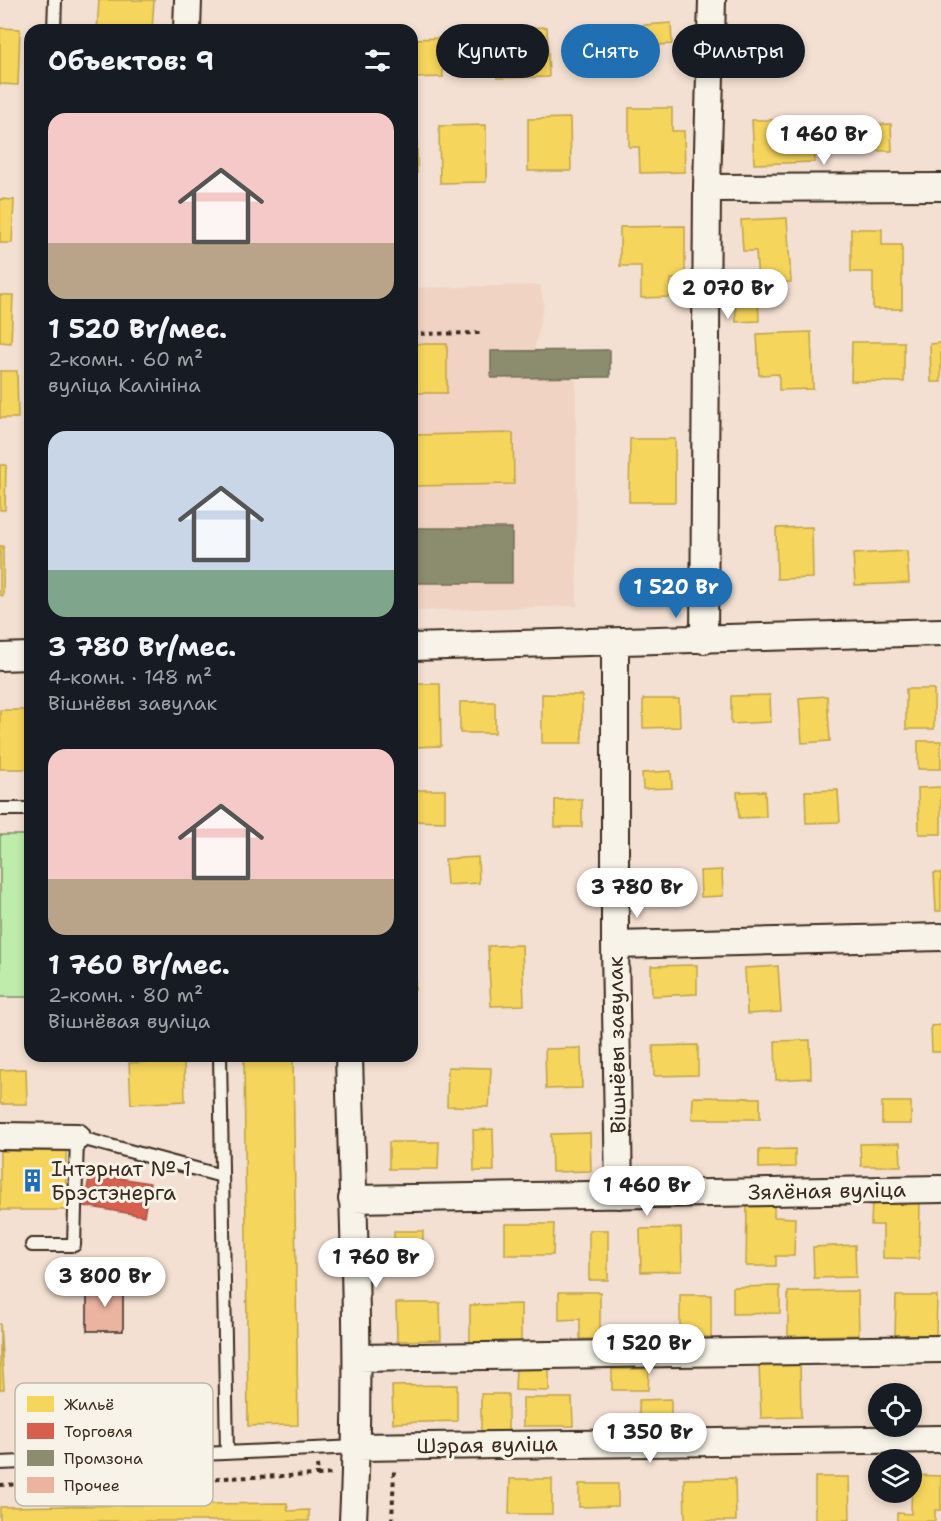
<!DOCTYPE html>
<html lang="ru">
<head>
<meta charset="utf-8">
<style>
  :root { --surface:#171b24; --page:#242831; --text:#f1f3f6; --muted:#9ea1a6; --accent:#1f6fb2 }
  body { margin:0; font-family:"Shantell Sans",sans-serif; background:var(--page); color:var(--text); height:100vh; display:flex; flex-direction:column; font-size:22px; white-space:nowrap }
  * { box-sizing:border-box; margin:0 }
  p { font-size:20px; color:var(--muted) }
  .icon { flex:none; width:33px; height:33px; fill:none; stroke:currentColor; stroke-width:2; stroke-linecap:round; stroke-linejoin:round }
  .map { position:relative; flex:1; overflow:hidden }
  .side { position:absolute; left:24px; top:24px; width:394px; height:1038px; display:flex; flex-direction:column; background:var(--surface); border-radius:18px; box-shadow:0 3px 9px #0003 }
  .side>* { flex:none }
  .hud { position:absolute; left:436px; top:24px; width:414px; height:54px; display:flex; gap:12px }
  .buttons { position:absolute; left:868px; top:1383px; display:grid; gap:12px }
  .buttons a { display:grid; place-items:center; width:54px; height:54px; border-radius:50%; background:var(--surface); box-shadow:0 3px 9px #0003; font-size:30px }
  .price { position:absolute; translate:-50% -51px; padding:0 14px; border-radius:21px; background:#fff; color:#222; font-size:20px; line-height:39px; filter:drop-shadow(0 2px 3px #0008) }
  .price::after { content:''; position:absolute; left:50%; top:36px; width:18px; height:14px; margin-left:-9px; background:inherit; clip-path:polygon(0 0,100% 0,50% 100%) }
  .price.on { background:var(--accent); color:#fff }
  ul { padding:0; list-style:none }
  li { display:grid; align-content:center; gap:12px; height:318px; padding:0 24px }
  li span { display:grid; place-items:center; height:186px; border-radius:18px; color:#555 }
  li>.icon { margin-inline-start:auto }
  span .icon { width:108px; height:108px; fill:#fffc; stroke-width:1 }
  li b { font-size:26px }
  h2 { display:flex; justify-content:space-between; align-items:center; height:72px; padding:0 24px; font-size:26px }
  .pill { padding:0 21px; border-radius:27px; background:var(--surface); box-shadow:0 3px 9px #0003; font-size:21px; line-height:54px }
  .pill.on { background:var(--accent); color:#fff }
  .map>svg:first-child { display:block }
  .built { fill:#f1d3c3 }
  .green { fill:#beedab; stroke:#7c8c64; stroke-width:1.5 }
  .homes { fill:#f6d55c; stroke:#bea249; stroke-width:1.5 }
  .shops { fill:#d6604d; stroke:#a8503f; stroke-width:1.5 }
  .industry { fill:#8c8c6e; stroke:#746f56; stroke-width:1.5 }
  .building { fill:#ebb4a0; stroke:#3b2a1e; stroke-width:1.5 }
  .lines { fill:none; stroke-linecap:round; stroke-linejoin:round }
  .lane-casing { stroke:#3b2a1e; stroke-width:16 }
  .street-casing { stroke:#3b2a1e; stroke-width:30 }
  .path { stroke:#3b2a1e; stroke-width:4; stroke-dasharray:4.5 4.5; stroke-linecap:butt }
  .lane { stroke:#f7f3e8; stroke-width:12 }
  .street { stroke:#f7f3e8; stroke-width:26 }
  .labels { text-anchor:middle; stroke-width:6; stroke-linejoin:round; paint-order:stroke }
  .street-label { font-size:21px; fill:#3b2a1e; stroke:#f7f3e8 }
  .poi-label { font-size:21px; fill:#3b2a1e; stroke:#f7f3e8; text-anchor:start }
  .key { fill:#f7f3e8; stroke:#bfb7ab; stroke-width:1.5 }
  .key-label { font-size:16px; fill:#3b2a1e }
</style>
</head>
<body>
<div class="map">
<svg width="941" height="1521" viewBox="0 0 941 1521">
  <rect width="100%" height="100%" fill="#f3e0d2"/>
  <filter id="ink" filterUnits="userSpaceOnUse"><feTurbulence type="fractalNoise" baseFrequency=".0167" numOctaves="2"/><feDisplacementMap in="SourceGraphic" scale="12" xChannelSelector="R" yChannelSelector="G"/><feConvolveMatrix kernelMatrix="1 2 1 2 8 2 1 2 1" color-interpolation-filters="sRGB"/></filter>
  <g filter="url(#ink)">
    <path class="built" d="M 540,285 L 544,304 L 534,352 L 576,381 L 577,606 L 413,611 L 412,288 Z"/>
    <path class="green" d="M 0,835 L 30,835 L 30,997 L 0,997 Z"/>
    <path class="homes" d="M 99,0 L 154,0 L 152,30 L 97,30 Z
      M 671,23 L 672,44 L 632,47 L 631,26 Z
      M 547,27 L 549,77 L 497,78 L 496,29 Z
      M 0,28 L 20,29 L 18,85 L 0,84 Z
      M 442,38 L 443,77 L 412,78 L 412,39 Z
      M 629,108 L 672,108 L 672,131 L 684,131 L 685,172 L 640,173 L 639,147 L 629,147 Z
      M 570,118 L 571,171 L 528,171 L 528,119 Z
      M 752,120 L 776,120 L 777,129 L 793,129 L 793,140 L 814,139 L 815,162 L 754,164 Z
      M 891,124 L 892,151 L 856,151 L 855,125 Z
      M 486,125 L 486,182 L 440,183 L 439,126 Z
      M 412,129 L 417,129 L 417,173 L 412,173 Z
      M 0,199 L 14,200 L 12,243 L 0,243 Z
      M 787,218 L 791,282 L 758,284 L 756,251 L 743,251 L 741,220 Z
      M 685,226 L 685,278 L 671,279 L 671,297 L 641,298 L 641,266 L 620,266 L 620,227 Z
      M 851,229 L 882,229 L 882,245 L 902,245 L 902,309 L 873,309 L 873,272 L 851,272 Z
      M 758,294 L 759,321 L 736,322 L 735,295 Z
      M 0,295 L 13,295 L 11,343 L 0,342 Z
      M 811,332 L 813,389 L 779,390 L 779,374 L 759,375 L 757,334 Z
      M 852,342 L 904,342 L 904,382 L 851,381 Z
      M 941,343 L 941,382 L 931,382 L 930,344 Z
      M 412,344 L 447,344 L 447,393 L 412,393 Z
      M 0,371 L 17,371 L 18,418 L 0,418 Z
      M 513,433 L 514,484 L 412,486 L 412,435 Z
      M 630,439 L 675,439 L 675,502 L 629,502 Z
      M 0,465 L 6,465 L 5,510 L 0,510 Z
      M 812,527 L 813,578 L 777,579 L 776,528 Z
      M 0,546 L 3,546 L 3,596 L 0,595 Z
      M 907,551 L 909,583 L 855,585 L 853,554 Z
      M 412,684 L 440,684 L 441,746 L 412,747 Z
      M 906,689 L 934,689 L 934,729 L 906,729 Z
      M 542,694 L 582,695 L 582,743 L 542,743 Z
      M 770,695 L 771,722 L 731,724 L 731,696 Z
      M 827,696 L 830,741 L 802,743 L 799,698 Z
      M 643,699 L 679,699 L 680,727 L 643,728 Z
      M 460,702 L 495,702 L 495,733 L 460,733 Z
      M 0,710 L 30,710 L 30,769 L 0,769 Z
      M 918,741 L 941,741 L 941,769 L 918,769 Z
      M 671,771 L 672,788 L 643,789 L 642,773 Z
      M 941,787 L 941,834 L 919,834 L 918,788 Z
      M 412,790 L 445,790 L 445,822 L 412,821 Z
      M 838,790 L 840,822 L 806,823 L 805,791 Z
      M 765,791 L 766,817 L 739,818 L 737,792 Z
      M 582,799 L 582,827 L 555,827 L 555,800 Z
      M 478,857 L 479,883 L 447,885 L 445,859 Z
      M 722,870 L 723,896 L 701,897 L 700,871 Z
      M 934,873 L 941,873 L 941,911 L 936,911 Z
      M 412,941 L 414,941 L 415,990 L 412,990 Z
      M 522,945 L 524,1005 L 491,1006 L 488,946 Z
      M 697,965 L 697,994 L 652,996 L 651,966 Z
      M 778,966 L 781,1012 L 747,1014 L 745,968 Z
      M 941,1025 L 941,1052 L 932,1052 L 931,1026 Z
      M 810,1040 L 811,1078 L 776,1080 L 775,1041 Z
      M 698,1045 L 698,1075 L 654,1076 L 653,1046 Z
      M 581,1048 L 582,1088 L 546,1089 L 545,1049 Z
      M 244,1056 L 293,1056 L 298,1425 L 248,1426 Z
      M 184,1060 L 185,1101 L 131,1104 L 129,1063 Z
      M 448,1067 L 491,1068 L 489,1107 L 447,1106 Z
      M 26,1069 L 27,1104 L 0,1104 L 0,1070 Z
      M 693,1097 L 760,1098 L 760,1119 L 692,1119 Z
      M 882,1102 L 911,1102 L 911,1124 L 882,1124 Z
      M 493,1129 L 494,1171 L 474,1171 L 473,1130 Z
      M 590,1133 L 591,1171 L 552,1172 L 551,1134 Z
      M 389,1142 L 439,1142 L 438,1169 L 389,1169 Z
      M 900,1143 L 901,1166 L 861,1166 L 860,1144 Z
      M 795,1149 L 795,1167 L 759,1168 L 759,1150 Z
      M 0,1151 L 66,1151 L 66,1210 L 0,1210 Z
      M 872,1201 L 920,1202 L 919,1259 L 883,1258 L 883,1225 L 871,1225 Z
      M 747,1205 L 774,1205 L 774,1217 L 795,1218 L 794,1256 L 776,1256 L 776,1266 L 746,1266 Z
      M 505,1224 L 554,1224 L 553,1255 L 505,1255 Z
      M 681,1228 L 682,1271 L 641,1272 L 640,1229 Z
      M 589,1230 L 608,1230 L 608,1280 L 589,1280 Z
      M 394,1231 L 423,1231 L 422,1273 L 394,1272 Z
      M 855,1245 L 856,1277 L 814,1278 L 813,1247 Z
      M 780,1286 L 780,1313 L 733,1314 L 733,1287 Z
      M 858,1291 L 859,1335 L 788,1336 L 788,1292 Z
      M 559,1292 L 600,1292 L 600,1339 L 580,1339 L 580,1319 L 559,1320 Z
      M 680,1295 L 711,1295 L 711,1337 L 680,1337 Z
      M 896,1296 L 937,1296 L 936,1335 L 895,1335 Z
      M 396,1303 L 440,1303 L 441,1340 L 397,1341 Z
      M 521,1304 L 521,1346 L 470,1346 L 470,1305 Z
      M 0,1323 L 4,1389 L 0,1389 Z
      M 800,1363 L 801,1417 L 761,1418 L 759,1364 Z
      M 549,1367 L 549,1391 L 515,1390 L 516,1368 Z
      M 612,1369 L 649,1369 L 648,1390 L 612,1390 Z
      M 457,1385 L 457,1421 L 393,1423 L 392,1386 Z
      M 481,1394 L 508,1394 L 508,1431 L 481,1431 Z
      M 523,1398 L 572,1398 L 573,1426 L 523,1426 Z
      M 671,1399 L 671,1426 L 639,1427 L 639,1400 Z
      M 912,1475 L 941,1476 L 941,1510 L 935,1510 L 935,1521 L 897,1521 L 897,1513 L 911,1514 Z
      M 815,1477 L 849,1477 L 850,1520 L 815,1520 Z
      M 735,1478 L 736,1521 L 685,1521 L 684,1479 Z
      M 510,1479 L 552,1479 L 552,1514 L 509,1514 Z
      M 579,1484 L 618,1484 L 618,1506 L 579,1507 Z
      M 287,1503 L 288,1511 L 309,1510 L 309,1521 L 0,1521 L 0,1507 Z"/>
    <path class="shops" d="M 90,1173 L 150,1183 L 144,1216 L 84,1206 Z"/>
    <path class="industry" d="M 610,350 L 610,377 L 491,378 L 491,351 Z
      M 412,528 L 512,528 L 512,583 L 412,583 Z"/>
    <path class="building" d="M 123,1285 L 123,1331 L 87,1331 L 87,1286 Z"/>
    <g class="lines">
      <defs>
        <path id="lane" d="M 54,30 L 55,0
          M 0,809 L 30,809
          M 220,1056 L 227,1453
          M 32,1245 L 74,1245 L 77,1137 L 222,1176
          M 0,1463 L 357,1447"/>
        <path id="street" d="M 187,30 L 188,0
          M 707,188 L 941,187
          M 704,640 L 707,188 L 712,0
          M 615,643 L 615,945 L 619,1195
          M 412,647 L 941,632
          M 0,657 L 30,656
          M 615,945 L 941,937
          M 349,1056 C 353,1211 361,1366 353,1521
          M 0,1136 L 77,1137
          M 352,1199 L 941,1189
          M 357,1358 L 941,1349
          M 357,1447 L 941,1439"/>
      </defs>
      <use href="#lane" class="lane-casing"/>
      <use href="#street" class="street-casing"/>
      <path class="path" d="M 412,334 L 484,333
        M 317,1465 L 318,1475 L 331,1474
        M 0,1485 L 318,1475
        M 392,1521 L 394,1471"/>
      <use href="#lane" class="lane"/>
      <use href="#street" class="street"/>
    </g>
  </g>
  <defs>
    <symbol id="building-bare" viewBox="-9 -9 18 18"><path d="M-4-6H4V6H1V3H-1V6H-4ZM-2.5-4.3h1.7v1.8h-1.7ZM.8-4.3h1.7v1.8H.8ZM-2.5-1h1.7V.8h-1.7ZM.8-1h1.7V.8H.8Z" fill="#1f6fb2" stroke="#f7f3e8" stroke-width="2.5" paint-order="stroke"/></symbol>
  </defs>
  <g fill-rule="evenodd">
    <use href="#building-bare" x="16" y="1164" width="33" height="33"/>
  </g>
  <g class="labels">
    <g class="street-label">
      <text transform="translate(617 1045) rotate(-91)" y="7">Вішнёвы завулак</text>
      <text transform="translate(827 1191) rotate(-1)" y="7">Зялёная вуліца</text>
      <text transform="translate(487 1445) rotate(-1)" y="7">Шэрая вуліца</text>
    </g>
    <g class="poi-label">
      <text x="51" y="1176">Інтэрнат № 1<tspan x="51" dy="24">Брэстэнерга</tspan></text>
    </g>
  </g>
  <rect x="15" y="1383" width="198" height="123" rx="9" class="key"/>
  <rect x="27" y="1396" width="27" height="16" fill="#f6d55c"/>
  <rect x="27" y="1423" width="27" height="16" fill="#d6604d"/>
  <rect x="27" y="1450" width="27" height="16" fill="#8c8c6e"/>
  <rect x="27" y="1477" width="27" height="16" fill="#ebb4a0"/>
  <g class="key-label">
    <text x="64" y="1410">Жильё</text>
    <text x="64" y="1437">Торговля</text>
    <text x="64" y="1464">Промзона</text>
    <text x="64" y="1491">Прочее</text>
  </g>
</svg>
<div class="buttons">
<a><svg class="icon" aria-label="locate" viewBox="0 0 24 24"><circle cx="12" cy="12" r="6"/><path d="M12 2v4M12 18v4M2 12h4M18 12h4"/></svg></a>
<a><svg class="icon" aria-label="layers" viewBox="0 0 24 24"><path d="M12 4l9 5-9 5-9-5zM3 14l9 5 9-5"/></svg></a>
</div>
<b class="price" style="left:824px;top:166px">1 460 Br</b>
<b class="price" style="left:728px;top:320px">2 070 Br</b>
<b class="price on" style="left:676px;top:619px">1 520 Br</b>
<b class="price" style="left:637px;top:919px">3 780 Br</b>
<b class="price" style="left:647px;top:1217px">1 460 Br</b>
<b class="price" style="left:376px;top:1289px">1 760 Br</b>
<b class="price" style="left:105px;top:1308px">3 800 Br</b>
<b class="price" style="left:649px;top:1375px">1 520 Br</b>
<b class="price" style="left:650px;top:1464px">1 350 Br</b>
<div class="hud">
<a class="pill">Купить</a>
<a class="pill on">Снять</a>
<a class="pill">Фильтры</a>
</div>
<section class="side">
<h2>Объектов: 9<svg class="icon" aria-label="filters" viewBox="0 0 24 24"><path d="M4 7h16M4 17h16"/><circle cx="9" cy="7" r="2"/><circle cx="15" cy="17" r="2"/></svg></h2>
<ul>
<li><span style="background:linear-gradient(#f6c9c9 70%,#b9a48a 0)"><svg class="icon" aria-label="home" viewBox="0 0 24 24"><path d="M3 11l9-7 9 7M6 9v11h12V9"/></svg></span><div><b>1 520 Br/мес.</b><p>2-комн. · 60 m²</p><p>вуліца Калініна</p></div></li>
<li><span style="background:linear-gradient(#c9d6e8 75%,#7fa58c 0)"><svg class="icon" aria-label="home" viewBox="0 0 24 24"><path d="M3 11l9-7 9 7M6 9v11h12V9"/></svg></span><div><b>3 780 Br/мес.</b><p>4-комн. · 148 m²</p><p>Вішнёвы завулак</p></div></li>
<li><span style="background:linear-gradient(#f6c9c9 70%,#b9a48a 0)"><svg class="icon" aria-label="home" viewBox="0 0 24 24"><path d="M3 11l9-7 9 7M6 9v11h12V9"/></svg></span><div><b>1 760 Br/мес.</b><p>2-комн. · 80 m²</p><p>Вішнёвая вуліца</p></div></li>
</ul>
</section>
</div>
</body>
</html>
